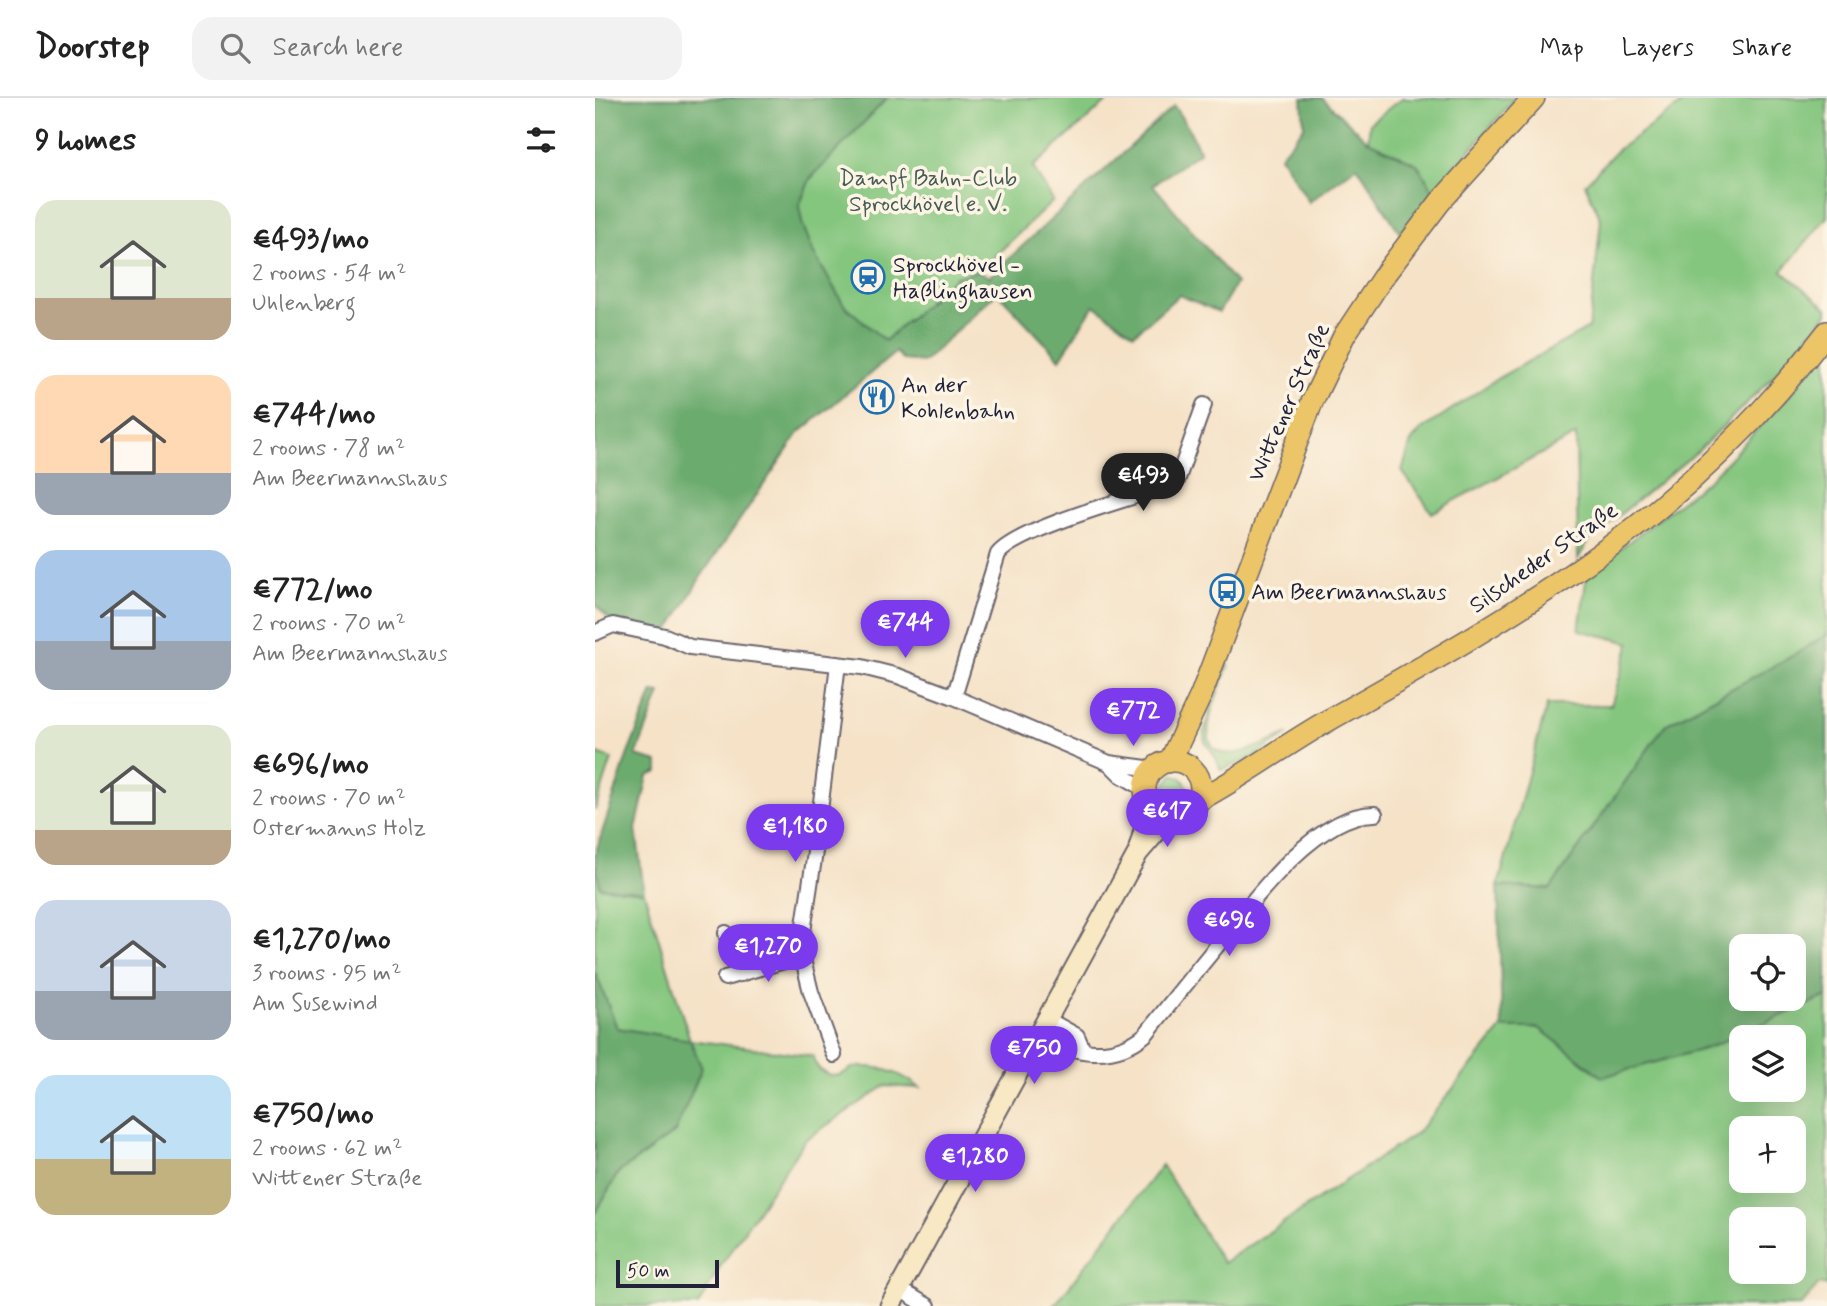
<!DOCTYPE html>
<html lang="en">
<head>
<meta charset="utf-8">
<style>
  :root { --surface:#fff; --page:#f2f2f2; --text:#222; --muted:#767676; --line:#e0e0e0; --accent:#7c3aed }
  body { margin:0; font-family:Mynerve,sans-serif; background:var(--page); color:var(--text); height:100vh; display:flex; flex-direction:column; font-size:26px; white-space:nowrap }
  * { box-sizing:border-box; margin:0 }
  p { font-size:23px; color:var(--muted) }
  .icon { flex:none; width:38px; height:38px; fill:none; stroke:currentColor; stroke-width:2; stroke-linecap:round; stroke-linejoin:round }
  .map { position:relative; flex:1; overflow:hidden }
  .side { display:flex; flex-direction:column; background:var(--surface); width:595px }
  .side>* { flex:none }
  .fabs { position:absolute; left:1134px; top:836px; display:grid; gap:14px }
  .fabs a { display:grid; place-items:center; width:77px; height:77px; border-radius:14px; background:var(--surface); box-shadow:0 7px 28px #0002; font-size:35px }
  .scale { position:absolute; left:21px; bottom:18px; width:103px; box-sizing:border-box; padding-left:7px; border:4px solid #22223b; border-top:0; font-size:19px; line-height:24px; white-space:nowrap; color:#22223b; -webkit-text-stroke:5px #fcf5e5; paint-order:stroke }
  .price { position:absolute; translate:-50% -60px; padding:0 16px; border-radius:24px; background:var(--accent); color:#fff; font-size:23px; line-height:46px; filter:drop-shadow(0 2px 4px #0008) }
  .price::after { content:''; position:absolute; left:50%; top:42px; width:21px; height:16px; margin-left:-10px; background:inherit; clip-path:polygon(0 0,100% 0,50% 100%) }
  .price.selected { background:#222; color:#fff }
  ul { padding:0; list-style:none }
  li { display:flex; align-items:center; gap:21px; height:175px; padding:0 35px }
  li span { display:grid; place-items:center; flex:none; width:196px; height:140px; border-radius:21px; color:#555 }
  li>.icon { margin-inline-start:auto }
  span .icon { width:84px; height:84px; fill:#fffc; stroke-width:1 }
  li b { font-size:30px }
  h2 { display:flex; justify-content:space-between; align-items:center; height:84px; padding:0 35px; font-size:30px }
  header { display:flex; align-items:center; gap:42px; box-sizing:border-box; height:98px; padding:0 35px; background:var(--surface); border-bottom:2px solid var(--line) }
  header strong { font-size:33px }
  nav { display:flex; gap:38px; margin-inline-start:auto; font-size:24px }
  .search { width:490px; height:63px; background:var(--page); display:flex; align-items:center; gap:18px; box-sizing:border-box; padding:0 24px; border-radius:21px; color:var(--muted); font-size:26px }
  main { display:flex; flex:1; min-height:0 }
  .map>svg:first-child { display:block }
  .green { fill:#85c67f; stroke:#54745d; stroke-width:2; fill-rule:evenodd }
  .forest { fill:#6cab6e; stroke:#476654; stroke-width:2; fill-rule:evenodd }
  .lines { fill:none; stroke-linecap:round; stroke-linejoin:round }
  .minor-casing { stroke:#6c656c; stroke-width:18 }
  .secondary-casing { stroke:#6c656c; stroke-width:23 }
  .primary-casing { stroke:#6c656c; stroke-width:24 }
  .minor { stroke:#fff; stroke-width:14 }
  .secondary { stroke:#f8e8c3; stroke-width:19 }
  .primary { stroke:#edc569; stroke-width:21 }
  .labels { text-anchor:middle; stroke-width:7; stroke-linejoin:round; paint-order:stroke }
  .park-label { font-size:23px; fill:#455b53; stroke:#fcf5e5 }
  .poi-label { font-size:23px; fill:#22223b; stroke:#fcf5e5; text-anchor:start }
  .street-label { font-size:23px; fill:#22223b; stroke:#fcf5e5 }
</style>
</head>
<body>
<header>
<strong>Doorstep</strong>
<div class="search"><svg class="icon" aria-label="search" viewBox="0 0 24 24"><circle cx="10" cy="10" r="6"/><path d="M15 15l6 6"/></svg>Search here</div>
<nav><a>Map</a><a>Layers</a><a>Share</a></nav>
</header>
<main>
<section class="side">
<h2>9 homes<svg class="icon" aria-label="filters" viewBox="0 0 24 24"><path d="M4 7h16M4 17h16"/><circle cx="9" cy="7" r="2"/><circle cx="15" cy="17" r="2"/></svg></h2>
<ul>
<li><span style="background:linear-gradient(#dfe7d0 70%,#b9a48a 0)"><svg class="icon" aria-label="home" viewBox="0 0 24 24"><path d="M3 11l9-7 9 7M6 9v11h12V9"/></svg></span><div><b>€493/mo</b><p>2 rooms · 54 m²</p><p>Uhlenberg</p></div></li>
<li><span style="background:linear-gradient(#ffd9b3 70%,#9aa5b1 0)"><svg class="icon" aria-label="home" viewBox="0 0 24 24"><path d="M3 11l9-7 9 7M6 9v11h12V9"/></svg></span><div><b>€744/mo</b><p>2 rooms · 78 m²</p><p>Am Beermannshaus</p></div></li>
<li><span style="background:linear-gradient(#a9c7e8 65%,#9aa5b1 0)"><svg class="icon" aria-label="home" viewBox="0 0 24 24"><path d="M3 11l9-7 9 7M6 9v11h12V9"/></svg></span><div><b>€772/mo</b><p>2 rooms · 70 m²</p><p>Am Beermannshaus</p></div></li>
<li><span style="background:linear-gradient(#dfe7d0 75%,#b9a48a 0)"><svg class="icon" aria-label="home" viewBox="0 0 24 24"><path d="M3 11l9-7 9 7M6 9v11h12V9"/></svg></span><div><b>€696/mo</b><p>2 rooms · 70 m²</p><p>Ostermanns Holz</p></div></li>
<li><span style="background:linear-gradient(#c9d6e8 65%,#9aa5b1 0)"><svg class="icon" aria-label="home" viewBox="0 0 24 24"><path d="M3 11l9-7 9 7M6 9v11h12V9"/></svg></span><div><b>€1,270/mo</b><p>3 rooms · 95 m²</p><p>Am Susewind</p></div></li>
<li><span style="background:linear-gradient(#bfe0f5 60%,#c2b280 0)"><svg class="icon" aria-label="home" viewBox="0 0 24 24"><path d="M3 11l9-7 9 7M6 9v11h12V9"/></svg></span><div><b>€750/mo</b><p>2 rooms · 62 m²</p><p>Wittener Straße</p></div></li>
</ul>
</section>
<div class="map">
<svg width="1232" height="1208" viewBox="0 0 1232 1208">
  <rect width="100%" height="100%" fill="#fcf5e5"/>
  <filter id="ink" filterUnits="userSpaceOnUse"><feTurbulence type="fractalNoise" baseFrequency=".0143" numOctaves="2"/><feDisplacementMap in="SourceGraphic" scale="14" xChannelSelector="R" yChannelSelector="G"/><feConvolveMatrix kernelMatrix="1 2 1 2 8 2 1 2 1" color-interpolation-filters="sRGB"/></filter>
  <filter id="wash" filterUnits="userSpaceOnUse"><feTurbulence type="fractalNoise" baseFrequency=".00686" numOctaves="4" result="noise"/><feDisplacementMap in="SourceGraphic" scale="28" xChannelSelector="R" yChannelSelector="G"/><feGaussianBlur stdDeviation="1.57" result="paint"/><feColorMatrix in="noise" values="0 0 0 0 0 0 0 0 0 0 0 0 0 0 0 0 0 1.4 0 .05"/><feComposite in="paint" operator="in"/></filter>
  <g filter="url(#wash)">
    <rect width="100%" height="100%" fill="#f5e2c7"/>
    <path class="green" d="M 292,0 L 516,0 L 438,69 L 458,103 L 384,173 L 361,179 L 290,243 L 249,207 L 219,156 L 207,125 L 204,108 L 215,81 Z
      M 807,0 L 920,0 L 839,94 L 822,66 L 773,43 L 775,25 Z
      M 1095,0 L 1232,0 L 1232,119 L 1187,173 L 1232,210 L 1232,216 L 1176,281 L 1103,353 L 1011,428 L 998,435 L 983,461 L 981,337 L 837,415 L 807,373 L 816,344 L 826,332 L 903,280 L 994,230 L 1006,122 L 990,86 L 1021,53 Z
      M 1232,251 L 1232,536 L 1201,556 L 1070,627 L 955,791 L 903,788 L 952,607 L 1016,607 L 1035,545 L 984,532 L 992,476 L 1116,380 L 1188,304 Z
      M 632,565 L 634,567 C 626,589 588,662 642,655 C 659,652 677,642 694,636 L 654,661 L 626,672 L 620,658 L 610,644 L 609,635 L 618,599 Z
      M 0,655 L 17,661 L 0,712 Z
      M 578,676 L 588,681 L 593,690 L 591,701 L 579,707 L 567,703 L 569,689 Z
      M 0,767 L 5,789 L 49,794 L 95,942 L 218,958 C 220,971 233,982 247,976 C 252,974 256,969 262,969 C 266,968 269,969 273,969 C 293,970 310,978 325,990 L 290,988 L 210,1042 L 125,1169 L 103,1208 L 0,1208 L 0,1116 L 23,1075 L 80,1034 L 95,942 L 22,930 L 0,873 Z
      M 1232,898 L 1232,1188 L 1224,1186 L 1206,1208 L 459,1208 L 567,1067 L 628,1165 L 823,1034 L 907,930 L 944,930 L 1007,979 L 1112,950 ZM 1146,940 L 1199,940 L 1199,992 L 1146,992 ZM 1146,1031 L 1199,1031 L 1199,1083 L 1146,1083 ZM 1146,1122 L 1199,1122 L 1199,1174 L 1146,1174 Z"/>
    <path class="forest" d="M 0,0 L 292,0 L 215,81 L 204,108 L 207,125 L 219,156 L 249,207 L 290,243 L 361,179 L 384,173 L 394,179 L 579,8 L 594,31 L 605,54 L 558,87 L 641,185 L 624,214 L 584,197 L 539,236 L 499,207 L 465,261 L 402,194 L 329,264 L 308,262 L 301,254 L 204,335 L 105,480 L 74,533 L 15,522 L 0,506 Z
      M 707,0 L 727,0 L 773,43 L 822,66 L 839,94 L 820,119 L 805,135 L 762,68 L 714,104 L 685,58 L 709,29 Z
      M 1232,536 L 1232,898 L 1112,950 L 1007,979 L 944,930 L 907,930 L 903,788 L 955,791 L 1070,627 L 1201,556 ZM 1146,849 L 1199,849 L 1199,901 L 1146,901 Z
      M 58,594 L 65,595 L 41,658 L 63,664 L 63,674 L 53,678 L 41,731 L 49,794 L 5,789 L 0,756 L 32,658 Z
      M 0,874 L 22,930 L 95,942 L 107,970 L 80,1034 L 23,1075 L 0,1116 Z"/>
  </g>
  <g filter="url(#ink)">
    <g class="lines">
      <defs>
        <path id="minor" d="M 0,535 L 18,527 L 70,538 L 95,549 L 267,569 L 303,578 L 359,599 L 514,665 L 559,671
          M 359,599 L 403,456 C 423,431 536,400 572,388 L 582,383 L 609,307
          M 514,665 L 526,677 L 550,691
          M 131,835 L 141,870 L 146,876
          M 130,880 L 207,858
          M 453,922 L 482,938 L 488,952
          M 444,939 C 480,955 518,964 551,936 C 574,907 597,878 621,849 C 655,806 721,715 780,716
          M 239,957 L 216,894 L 207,858 L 207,840 L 219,761 L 243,566
          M 304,1191 L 333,1208"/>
        <path id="secondary" d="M 544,750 L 556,708
          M 295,1208 L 543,755 L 574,719"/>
        <path id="primary" d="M550 691a28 28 0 1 1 56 0a28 28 0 1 1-56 0Z
          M 572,664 L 577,659 L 606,597 L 717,304 L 749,238 L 790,176 L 845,104 L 939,0
          M 604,702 C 649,678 690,647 734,622 C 822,572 910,523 992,465 C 1082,402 1165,322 1232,234"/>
      </defs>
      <use href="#minor" class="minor-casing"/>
      <use href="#secondary" class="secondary-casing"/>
      <use href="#primary" class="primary-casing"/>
      <use href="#minor" class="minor"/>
      <use href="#secondary" class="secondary"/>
      <use href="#primary" class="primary"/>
    </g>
  </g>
  <defs>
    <symbol id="station-ring" viewBox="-11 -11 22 22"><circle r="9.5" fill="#fcf5e5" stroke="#1f6fb2" stroke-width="1.5"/><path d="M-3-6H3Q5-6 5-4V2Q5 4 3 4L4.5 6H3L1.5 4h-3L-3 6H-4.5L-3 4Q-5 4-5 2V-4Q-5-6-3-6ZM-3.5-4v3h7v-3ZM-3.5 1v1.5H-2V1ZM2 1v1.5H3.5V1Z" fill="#1f6fb2"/></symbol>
    <symbol id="restaurant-ring" viewBox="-11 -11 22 22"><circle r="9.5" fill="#fcf5e5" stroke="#1f6fb2" stroke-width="1.5"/><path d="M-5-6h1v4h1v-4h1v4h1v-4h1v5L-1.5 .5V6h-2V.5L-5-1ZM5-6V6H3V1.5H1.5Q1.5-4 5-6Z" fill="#1f6fb2"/></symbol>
    <symbol id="bus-ring" viewBox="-11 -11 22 22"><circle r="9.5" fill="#fcf5e5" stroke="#1f6fb2" stroke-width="1.5"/><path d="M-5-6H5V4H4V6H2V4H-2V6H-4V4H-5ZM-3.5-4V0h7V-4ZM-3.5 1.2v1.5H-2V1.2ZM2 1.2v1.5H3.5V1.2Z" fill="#1f6fb2"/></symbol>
  </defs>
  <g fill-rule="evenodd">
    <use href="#station-ring" x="254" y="160" width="38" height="38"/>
    <use href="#restaurant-ring" x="263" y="280" width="38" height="38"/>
    <use href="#bus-ring" x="613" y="474" width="38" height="38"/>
  </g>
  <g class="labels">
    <g class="park-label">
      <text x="333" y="87">Dampf Bahn-Club<tspan x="333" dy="26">Sprockhövel e. V.</tspan></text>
    </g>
    <g class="poi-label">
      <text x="298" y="174">Sprockhövel -<tspan x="298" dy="26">Haßlinghausen</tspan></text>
      <text x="306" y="294">An der<tspan x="306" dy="26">Kohlenbahn</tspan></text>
      <text x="656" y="501">Am Beermannshaus</text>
    </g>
    <g class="street-label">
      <text transform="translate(693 304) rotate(-66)" y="8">Wittener Straße</text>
      <text transform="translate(948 459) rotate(-35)" y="8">Silscheder Straße</text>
    </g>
  </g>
</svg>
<div class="fabs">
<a><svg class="icon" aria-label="locate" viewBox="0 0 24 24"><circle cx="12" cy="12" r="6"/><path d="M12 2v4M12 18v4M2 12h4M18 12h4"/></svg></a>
<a><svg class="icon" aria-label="layers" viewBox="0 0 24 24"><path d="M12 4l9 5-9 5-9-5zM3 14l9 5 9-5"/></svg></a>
<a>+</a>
<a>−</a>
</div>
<div class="scale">50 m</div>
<b class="price selected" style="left:548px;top:415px">€493</b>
<b class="price" style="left:310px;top:562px">€744</b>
<b class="price" style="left:538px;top:650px">€772</b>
<b class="price" style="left:572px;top:751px">€617</b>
<b class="price" style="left:200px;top:766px">€1,180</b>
<b class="price" style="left:634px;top:860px">€696</b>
<b class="price" style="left:173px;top:886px">€1,270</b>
<b class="price" style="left:439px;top:988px">€750</b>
<b class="price" style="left:380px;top:1096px">€1,280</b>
</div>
</main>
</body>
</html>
